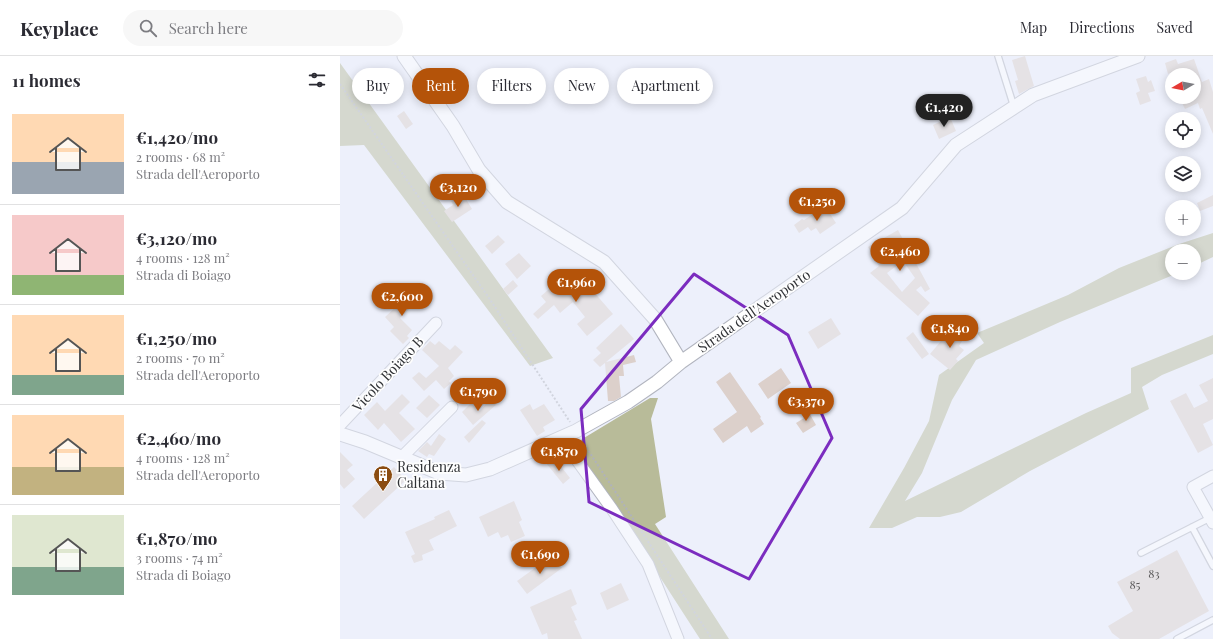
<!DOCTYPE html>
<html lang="en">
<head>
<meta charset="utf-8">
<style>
  :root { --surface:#fff; --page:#f7f7f7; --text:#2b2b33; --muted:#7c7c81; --line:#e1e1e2; --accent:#b45309 }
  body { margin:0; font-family:"Playfair Display",serif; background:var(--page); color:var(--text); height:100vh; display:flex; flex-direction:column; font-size:15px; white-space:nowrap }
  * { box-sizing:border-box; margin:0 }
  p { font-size:13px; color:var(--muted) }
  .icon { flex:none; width:22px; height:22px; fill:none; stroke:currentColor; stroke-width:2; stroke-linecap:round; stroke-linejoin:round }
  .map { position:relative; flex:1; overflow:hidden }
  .drawer { display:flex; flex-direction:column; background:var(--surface); width:340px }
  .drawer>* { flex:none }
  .banner { position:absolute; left:12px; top:12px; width:380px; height:36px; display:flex; gap:8px }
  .needle { width:26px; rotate:260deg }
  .fabs { position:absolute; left:825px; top:12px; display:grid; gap:8px }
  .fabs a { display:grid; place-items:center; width:36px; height:36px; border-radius:50%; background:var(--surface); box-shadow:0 2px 10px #0003; font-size:20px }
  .price { position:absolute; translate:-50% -34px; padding:0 9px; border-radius:14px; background:var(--accent); color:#fff; font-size:13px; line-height:26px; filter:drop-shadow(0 1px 2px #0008) }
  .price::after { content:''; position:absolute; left:50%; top:24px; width:12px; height:9px; margin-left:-6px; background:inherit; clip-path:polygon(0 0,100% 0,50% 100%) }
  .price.on { background:#222; color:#fff }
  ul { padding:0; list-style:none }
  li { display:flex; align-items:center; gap:12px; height:100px; padding:0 12px }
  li+li { border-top:1px solid var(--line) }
  li span { display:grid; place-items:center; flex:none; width:112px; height:80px; border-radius:0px; color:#555 }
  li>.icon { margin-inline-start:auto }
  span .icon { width:48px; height:48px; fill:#fffc; stroke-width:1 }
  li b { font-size:17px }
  h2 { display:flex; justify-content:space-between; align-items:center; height:48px; padding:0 12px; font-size:17px }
  .tag { padding:0 14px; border-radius:18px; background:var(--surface); box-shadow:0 2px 10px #0003; font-size:14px; line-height:36px }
  .tag.on { background:var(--accent); color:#fff }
  header { display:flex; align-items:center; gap:24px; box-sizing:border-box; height:56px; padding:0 20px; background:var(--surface); border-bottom:1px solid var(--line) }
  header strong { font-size:19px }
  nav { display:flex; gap:22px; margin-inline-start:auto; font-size:14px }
  .search { width:280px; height:36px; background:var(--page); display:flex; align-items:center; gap:10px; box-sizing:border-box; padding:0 14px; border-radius:22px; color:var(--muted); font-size:15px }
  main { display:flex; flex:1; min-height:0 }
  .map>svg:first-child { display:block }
  .forest { fill:#b8bb99 }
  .building { fill:#dcd0cb; fill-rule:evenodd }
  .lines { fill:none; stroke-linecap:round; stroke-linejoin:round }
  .service-casing { stroke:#b2b5bf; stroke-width:8 }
  .minor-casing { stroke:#b2b5bf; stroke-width:13 }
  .tertiary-casing { stroke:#b2b5bf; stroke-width:15 }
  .path { stroke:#b0b2bb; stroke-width:2; stroke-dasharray:2 2; stroke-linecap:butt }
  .service { stroke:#fff; stroke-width:5.5 }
  .minor { stroke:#fff; stroke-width:11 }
  .tertiary { stroke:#fff; stroke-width:13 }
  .marked { fill:none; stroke:#7b2cbf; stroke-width:3; stroke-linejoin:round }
  .labels { text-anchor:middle; stroke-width:3.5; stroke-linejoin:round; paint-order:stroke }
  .number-label { font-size:12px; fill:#5b5a5b }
  .street-label { font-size:14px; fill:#303236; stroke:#fefefe }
  .poi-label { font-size:14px; fill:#303236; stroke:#fefefe; text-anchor:start }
</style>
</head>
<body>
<header>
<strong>Keyplace</strong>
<div class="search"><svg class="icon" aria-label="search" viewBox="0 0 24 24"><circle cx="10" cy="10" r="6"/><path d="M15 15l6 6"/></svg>Search here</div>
<nav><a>Map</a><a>Directions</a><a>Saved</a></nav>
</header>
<main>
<section class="drawer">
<h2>11 homes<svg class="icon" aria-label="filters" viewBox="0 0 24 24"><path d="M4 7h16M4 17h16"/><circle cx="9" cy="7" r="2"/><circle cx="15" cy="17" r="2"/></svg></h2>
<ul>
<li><span style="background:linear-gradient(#ffd9b3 60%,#9aa5b1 0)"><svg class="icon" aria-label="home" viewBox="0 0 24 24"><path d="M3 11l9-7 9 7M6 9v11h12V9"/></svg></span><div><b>€1,420/mo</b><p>2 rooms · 68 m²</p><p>Strada dell'Aeroporto</p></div></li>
<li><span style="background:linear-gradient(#f6c9c9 75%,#8fb573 0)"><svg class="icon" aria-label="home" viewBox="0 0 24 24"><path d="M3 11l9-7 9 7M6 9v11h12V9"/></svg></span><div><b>€3,120/mo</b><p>4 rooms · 128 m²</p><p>Strada di Boiago</p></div></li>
<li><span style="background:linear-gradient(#ffd9b3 75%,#7fa58c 0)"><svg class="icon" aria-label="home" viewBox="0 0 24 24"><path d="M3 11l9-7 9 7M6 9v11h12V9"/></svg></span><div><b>€1,250/mo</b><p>2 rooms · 70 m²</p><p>Strada dell'Aeroporto</p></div></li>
<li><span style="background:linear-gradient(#ffd9b3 65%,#c2b280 0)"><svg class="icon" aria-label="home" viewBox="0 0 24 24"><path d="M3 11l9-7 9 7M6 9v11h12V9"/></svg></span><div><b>€2,460/mo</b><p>4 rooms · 128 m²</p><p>Strada dell'Aeroporto</p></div></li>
<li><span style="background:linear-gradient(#dfe7d0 65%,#7fa58c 0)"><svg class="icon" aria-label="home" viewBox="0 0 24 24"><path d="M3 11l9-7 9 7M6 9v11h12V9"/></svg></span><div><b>€1,870/mo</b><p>3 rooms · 74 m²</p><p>Strada di Boiago</p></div></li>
</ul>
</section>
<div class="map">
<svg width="873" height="583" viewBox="0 0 873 583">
  <rect width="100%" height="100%" fill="#edf0fb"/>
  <path class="forest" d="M 0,7 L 213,302 L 190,310 L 24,89 L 0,90 Z
    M 873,177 L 873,201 L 854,210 L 854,195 L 832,195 L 832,217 L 838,217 L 720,266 L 636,304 L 612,344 L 582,417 L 565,445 L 746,357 L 791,337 L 791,312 L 873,279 L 873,298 L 822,319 L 802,331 L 809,353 L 690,415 L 621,456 L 600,461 L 577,461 L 552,472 L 529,472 L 564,412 L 589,365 L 599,319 L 644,287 L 637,277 L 728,239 L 779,212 L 839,188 Z
    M 310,342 L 318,342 L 311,363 L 326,461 L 315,468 L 389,583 L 360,583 L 234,388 Z"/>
  <path class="building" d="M 685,0 L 694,30 L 679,38 L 675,25 L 678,24 L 672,4 Z
    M 836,3 L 838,8 L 854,3 L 862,26 L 869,23 L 873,36 L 873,78 L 862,52 L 860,53 L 858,47 L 845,53 L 841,45 L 849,41 L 854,41 L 854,19 L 839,19 L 838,14 L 828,18 L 825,7 Z
    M 806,20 L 808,26 L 811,24 L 815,35 L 808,37 L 811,45 L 800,49 L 796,37 L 800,35 L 796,23 Z
    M 47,26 L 55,40 L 47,45 L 38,31 Z
    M 64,55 L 73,68 L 66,73 L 57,60 Z
    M 610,61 L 616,75 L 599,83 L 593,69 Z
    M 123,138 L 132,153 L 112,166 L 104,155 L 113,149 L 111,145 Z
    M 873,139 L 873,150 L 860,155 L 857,147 Z
    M 485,150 L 496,167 L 480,178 L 476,172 L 471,175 L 468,171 L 459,177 L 454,169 L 462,163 L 464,164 Z
    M 558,174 L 590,233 L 585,236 L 581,230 L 576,234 L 590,247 L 578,260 L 530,217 L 539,210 L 528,191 ZM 563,205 L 575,222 L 562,236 L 547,217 Z
    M 158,179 L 165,186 L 152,198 L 145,190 Z
    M 179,197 L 191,210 L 177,223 L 165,208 Z
    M 229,216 L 242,231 L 246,227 L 273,258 L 247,280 L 237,268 L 245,261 L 233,246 L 220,257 L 214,249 L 198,263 L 193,258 L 206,246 L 201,240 Z
    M 173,224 L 178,230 L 168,239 L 163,233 Z
    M 74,234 L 81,242 L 67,255 L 60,262 L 72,274 L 67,280 L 69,282 L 63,288 L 50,275 L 54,271 L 45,261 Z
    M 491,262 L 501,278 L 478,293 L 468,276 Z
    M 281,268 L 294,283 L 266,306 L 294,299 L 296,306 L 283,309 L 284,320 L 279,320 L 281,341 L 274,345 L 268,345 L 265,307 L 260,311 L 253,304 L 261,297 L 256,292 Z
    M 619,271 L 627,277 L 619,290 L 624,294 L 616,303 L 618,305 L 610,314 L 590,298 L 606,279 L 611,283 Z
    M 573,276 L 589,298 L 582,303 L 566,282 Z
    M 90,285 L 95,289 L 99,285 L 110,294 L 115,289 L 123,296 L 108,312 L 114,320 L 109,325 L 111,327 L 104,333 L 96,324 L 84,335 L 72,322 L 79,316 L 86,322 L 99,310 L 82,294 Z
    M 441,312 L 451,327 L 428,343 L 418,328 Z
    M 390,316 L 421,361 L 420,362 L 424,368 L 411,377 L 407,370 L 383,387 L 373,373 L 397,356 L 376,326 Z
    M 873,322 L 873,363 L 863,368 L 873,389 L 858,397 L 830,345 L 846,337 L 854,352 L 868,345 L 859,329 Z
    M 62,338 L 70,346 L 59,357 L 75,373 L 61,386 L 44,367 L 38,374 L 24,359 L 37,346 L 45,355 Z
    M 89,339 L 100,349 L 87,362 L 76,352 Z
    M 150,343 L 156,349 L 133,369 L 122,356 L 131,347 L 140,355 Z
    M 190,348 L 193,354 L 204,348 L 215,364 L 203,371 L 205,375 L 197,380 L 180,354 Z
    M 467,353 L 476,369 L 463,377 L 456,367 L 464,362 L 461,356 Z
    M 142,364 L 146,367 L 129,387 L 124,381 Z
    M 99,378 L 106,383 L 94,400 L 89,398 L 87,401 L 78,395 L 87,386 L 91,390 Z
    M 0,396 L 13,409 L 7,414 L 15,423 L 4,433 L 0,428 Z
    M 206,407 L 219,408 L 230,422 L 223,428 Z
    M 54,411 L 66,424 L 24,463 L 12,450 Z
    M 174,445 L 182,464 L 179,466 L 185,480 L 171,486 L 168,479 L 161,482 L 158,476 L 148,481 L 139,461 Z
    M 109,454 L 117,470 L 89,484 L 94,494 L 82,499 L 83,504 L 74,507 L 71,500 L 75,498 L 65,476 L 95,463 L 94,461 Z
    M 837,494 L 869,555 L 819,583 L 780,583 L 772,577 L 768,570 L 793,555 L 777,526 Z
    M 213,499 L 222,512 L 187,538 L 177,525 Z
    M 281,527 L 289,544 L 267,554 L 260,537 Z
    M 231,533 L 237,548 L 231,551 L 237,564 L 234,565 L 242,583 L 208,583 L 207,577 L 202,579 L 190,551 Z"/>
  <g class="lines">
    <defs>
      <path id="service" d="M 658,0 L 674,51
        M 852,471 L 873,510
        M 801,497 L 870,462
        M 837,583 L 873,564"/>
      <path id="minor" d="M 0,369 L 96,267
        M 221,382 L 272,453 L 308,508 L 338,583
        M 62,401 L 112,351
        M 873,420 L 853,431 L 873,467"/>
      <path id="tertiary" d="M 64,0 L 113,70 L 139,114 L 167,146 L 264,206 L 315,263 L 341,306
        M 0,378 L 25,386 L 99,417 L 126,419 L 150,413 L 236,375 L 288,346 L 317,326 L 341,306 L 562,152 L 616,89 L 693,39 L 798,0"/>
    </defs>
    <use href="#service" class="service-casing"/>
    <use href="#minor" class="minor-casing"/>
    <use href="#tertiary" class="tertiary-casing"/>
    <path class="path" d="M 0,28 L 151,245 L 230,366
      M 242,385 L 372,583"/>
    <use href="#service" class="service"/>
    <use href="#minor" class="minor"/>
    <use href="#tertiary" class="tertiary"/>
  </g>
  <path d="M0 0H873V583H0ZM 354,218 L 448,279 L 492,382 L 409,523 L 249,446 L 241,353 Z" fill="#edf0fb" fill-opacity=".55" fill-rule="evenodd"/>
  <path class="marked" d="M 354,218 L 448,279 L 492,382 L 409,523 L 249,446 L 241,353 Z"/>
  <defs>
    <symbol id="building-pin" viewBox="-11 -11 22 30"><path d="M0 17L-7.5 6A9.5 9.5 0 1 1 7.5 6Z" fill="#8b4c11" stroke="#fefefe"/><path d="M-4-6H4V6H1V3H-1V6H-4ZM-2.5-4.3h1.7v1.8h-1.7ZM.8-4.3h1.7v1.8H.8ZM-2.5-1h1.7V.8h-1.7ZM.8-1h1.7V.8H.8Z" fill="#fff"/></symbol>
  </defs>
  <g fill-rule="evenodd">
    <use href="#building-pin" x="32" y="408" width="22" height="30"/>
  </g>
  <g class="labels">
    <g class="number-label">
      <text x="814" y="522">83</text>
      <text x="795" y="533">85</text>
    </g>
    <g class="street-label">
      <text transform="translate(414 255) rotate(-35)" y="5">Strada dell'Aeroporto</text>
      <text transform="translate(48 318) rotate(-47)" y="5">Vicolo Boiago B</text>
    </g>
    <g class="poi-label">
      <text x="57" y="416">Residenza<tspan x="57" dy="16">Caltana</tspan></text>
    </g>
  </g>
</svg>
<div class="fabs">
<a><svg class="needle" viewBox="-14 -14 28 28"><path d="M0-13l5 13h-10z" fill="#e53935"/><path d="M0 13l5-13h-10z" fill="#7c7c81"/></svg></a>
<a><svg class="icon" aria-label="locate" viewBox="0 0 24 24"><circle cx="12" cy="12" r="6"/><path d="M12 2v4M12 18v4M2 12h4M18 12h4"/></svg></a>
<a><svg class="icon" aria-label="layers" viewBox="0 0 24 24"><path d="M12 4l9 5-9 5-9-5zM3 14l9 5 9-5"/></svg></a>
<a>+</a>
<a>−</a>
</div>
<b class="price on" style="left:604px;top:72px">€1,420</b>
<b class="price" style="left:118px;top:152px">€3,120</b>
<b class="price" style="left:477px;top:166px">€1,250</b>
<b class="price" style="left:560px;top:216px">€2,460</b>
<b class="price" style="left:236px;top:247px">€1,960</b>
<b class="price" style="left:62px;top:261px">€2,600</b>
<b class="price" style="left:610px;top:293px">€1,840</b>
<b class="price" style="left:138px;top:356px">€1,790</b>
<b class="price" style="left:466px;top:366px">€3,370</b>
<b class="price" style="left:219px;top:416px">€1,870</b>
<b class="price" style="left:200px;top:519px">€1,690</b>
<div class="banner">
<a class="tag">Buy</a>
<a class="tag on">Rent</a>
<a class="tag">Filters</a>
<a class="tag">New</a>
<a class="tag">Apartment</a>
</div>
</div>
</main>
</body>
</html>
